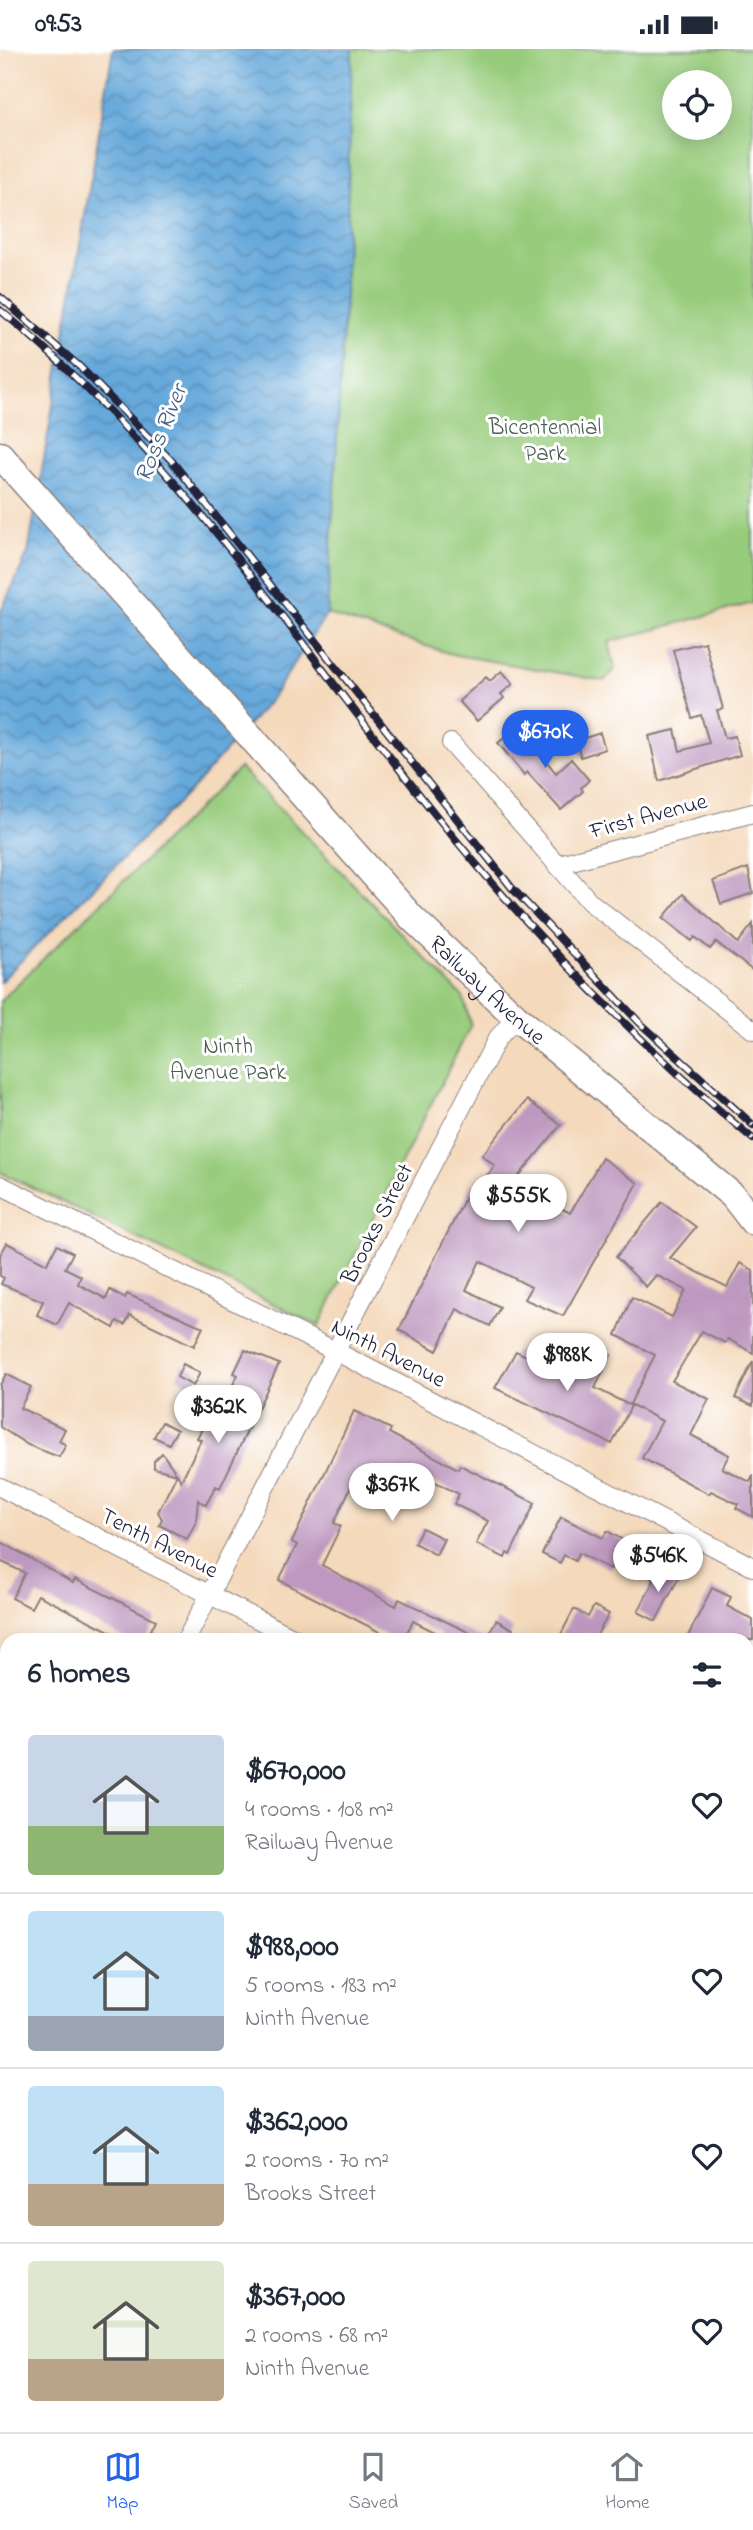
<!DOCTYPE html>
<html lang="en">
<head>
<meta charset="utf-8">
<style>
  :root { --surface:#fff; --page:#f2f2f3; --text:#1f2937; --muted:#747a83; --line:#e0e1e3; --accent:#2563eb }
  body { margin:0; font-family:"Indie Flower",sans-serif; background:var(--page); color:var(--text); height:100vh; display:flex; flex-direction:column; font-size:26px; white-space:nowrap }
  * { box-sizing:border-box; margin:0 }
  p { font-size:23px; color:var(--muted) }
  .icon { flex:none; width:38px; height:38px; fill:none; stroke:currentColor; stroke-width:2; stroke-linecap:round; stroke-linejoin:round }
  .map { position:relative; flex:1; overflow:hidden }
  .details { position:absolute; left:0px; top:1584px; width:754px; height:800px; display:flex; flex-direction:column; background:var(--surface); border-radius:21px 21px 0 0; box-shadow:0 4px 18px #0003 }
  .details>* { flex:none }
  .fabs { position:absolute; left:662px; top:21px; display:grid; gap:14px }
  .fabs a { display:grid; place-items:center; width:70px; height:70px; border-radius:50%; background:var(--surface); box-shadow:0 4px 18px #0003; font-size:35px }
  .price { position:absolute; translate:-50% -60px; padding:0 16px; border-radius:24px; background:#fff; color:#222; font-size:23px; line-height:46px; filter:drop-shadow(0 2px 4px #0008) }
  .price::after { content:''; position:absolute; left:50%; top:42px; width:21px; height:16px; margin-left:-10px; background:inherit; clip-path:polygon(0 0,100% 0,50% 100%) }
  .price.current { background:var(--accent); color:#fff }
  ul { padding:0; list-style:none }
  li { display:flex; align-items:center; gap:21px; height:175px; padding:0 28px }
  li+li { border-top:2px solid var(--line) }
  li span { display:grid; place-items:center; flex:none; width:196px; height:140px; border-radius:7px; color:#555 }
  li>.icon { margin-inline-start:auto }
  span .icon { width:84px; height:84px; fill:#fffc; stroke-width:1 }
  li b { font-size:30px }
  h2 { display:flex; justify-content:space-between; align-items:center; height:84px; padding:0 28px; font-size:30px }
  .status { display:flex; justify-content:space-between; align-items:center; height:49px; padding:0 35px; background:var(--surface); direction:ltr }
  .status svg { height:19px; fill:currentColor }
  .menu { display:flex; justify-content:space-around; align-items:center; height:98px; border-top:2px solid var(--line); background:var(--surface); font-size:19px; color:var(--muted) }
  .menu a { display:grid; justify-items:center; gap:4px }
  .menu .current { color:var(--accent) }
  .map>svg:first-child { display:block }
  .green { fill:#98cc7d; stroke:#5d775c; stroke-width:2; fill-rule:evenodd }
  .water { fill:url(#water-waves); stroke:#44668b; stroke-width:2 }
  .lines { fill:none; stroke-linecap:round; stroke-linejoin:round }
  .stream { stroke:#66a9db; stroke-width:5 }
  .building { fill:#be98c0 }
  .street-casing { stroke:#8b7e7b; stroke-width:20 }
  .secondary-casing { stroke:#8b7e7b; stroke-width:29 }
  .street { stroke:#fff; stroke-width:18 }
  .secondary { stroke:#fff; stroke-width:26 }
  .rail-casing { stroke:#22223b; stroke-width:8 }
  .rail { stroke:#fff; stroke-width:5; stroke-dasharray:16; stroke-linecap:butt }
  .labels { text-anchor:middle; stroke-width:6; stroke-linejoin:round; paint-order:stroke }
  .park-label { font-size:23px; fill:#4b5e52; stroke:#fff }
  .street-label { font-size:23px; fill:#22223b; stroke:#fff }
  .water-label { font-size:24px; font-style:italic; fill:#415f83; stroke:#fff }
</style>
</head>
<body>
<div class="status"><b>09:53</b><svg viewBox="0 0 49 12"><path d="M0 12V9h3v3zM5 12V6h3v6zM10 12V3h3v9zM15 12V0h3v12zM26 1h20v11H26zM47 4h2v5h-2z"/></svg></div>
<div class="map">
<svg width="753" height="2383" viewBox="0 0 753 2383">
  <defs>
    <pattern id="water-waves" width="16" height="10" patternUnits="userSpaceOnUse" patternTransform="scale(1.75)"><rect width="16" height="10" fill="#66a9db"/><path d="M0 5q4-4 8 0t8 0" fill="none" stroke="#5489b3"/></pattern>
  </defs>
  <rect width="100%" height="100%" fill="#fff"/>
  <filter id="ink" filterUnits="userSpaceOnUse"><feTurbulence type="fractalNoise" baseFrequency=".0143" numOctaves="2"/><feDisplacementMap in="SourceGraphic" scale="14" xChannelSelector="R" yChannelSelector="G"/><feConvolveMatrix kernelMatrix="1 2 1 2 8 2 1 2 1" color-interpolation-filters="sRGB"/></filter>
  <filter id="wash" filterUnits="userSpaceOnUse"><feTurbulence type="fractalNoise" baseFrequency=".00686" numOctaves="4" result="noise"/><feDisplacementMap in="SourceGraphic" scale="28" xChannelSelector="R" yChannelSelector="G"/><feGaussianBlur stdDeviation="1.57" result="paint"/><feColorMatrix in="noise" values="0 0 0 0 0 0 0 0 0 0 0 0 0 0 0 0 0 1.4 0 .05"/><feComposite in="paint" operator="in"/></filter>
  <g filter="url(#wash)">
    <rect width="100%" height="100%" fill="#f4d9bb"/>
    <path class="green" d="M 352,0 L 753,0 L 753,554 L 609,593 L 615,620 L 604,632 L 451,605 L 327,565 L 345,248 ZM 674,33 L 719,33 L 719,79 L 674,79 Z
      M 240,719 L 463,948 L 471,976 L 319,1277 L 0,1123 L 0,952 Z"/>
    <path class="water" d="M 113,0 L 352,0 L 345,248 L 327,565 L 271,650 L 194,738 L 0,933 L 0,564 L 28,504 Z"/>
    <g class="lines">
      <path class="stream" d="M 0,2320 L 7,2306
        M 0,2341 L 7,2341"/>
    </g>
    <g id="blocks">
      <path class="building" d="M 705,593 L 723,660 L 717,661 L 725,689 L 735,687 L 740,706 L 659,732 L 649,687 L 675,681 L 680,702 L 709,694 L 701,666 L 692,669 L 673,601 Z
        M 502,622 L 513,635 L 501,645 L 504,649 L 477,672 L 459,652 L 486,628 L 490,632 Z
        M 518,678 L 556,724 L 571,710 L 589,731 L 581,739 L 583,742 L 561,761 L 527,723 L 524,726 L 498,694 Z
        M 600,684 L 605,700 L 581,708 L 576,692 Z
        M 748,819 L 753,844 L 721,855 L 713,832 Z
        M 683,845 L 738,894 L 753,875 L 753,922 L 716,893 L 710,900 L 695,888 L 692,892 L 663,869 Z
        M 527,1051 L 561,1076 L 513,1134 L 570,1164 L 602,1109 L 638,1134 L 563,1267 L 524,1250 L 531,1238 L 480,1212 L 466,1241 L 500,1258 L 490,1277 L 457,1260 L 437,1302 L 399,1281 L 472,1135 L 478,1138 L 495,1117 L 482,1106 Z
        M 662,1153 L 696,1178 L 670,1209 L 727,1238 L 740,1214 L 753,1221 L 753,1304 L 728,1290 L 725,1294 L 702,1282 L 672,1332 L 709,1350 L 691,1386 L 729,1406 L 722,1419 L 750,1433 L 753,1426 L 753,1468 L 736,1459 L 738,1455 L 711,1442 L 709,1445 L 642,1409 L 662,1372 L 630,1355 L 655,1306 L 616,1286 L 632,1248 L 672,1268 L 686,1241 L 656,1226 L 646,1238 L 616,1208 Z
        M 7,1194 L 47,1215 L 57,1196 L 73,1204 L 65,1219 L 81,1227 L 78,1235 L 106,1250 L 110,1241 L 125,1249 L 127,1245 L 203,1278 L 194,1297 L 130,1266 L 125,1276 L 117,1272 L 114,1279 L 69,1254 L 57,1276 L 37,1266 L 43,1252 L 1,1235 L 4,1229 L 0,1227 L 0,1206 Z
        M 591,1297 L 611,1306 L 595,1339 L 631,1357 L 612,1395 L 495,1339 L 516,1302 L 575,1330 Z
        M 245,1301 L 279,1315 L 220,1439 L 216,1437 L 206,1456 L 198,1451 L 196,1473 L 187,1490 L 159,1476 L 162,1470 L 158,1463 L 177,1425 L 181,1432 L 201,1391 L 197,1389 L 205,1374 L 211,1377 L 238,1326 L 234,1324 Z
        M 753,1312 L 753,1357 L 735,1349 Z
        M 183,1315 L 200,1324 L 193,1337 L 177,1328 Z
        M 6,1325 L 31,1338 L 20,1359 L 65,1380 L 59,1392 L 66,1396 L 59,1408 L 28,1396 L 0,1378 L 0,1336 Z
        M 354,1362 L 391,1380 L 389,1384 L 458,1420 L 460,1416 L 535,1454 L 510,1506 L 507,1504 L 505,1509 L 476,1495 L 488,1472 L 454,1455 L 459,1445 L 433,1432 L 425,1447 L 382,1425 L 375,1438 L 355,1429 L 334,1474 L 341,1477 L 322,1516 L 396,1557 L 399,1550 L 485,1591 L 439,1591 L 441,1586 L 413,1572 L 403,1591 L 395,1591 L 279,1531 L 297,1496 L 292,1493 Z
        M 162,1373 L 177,1381 L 169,1395 L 154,1388 Z
        M 162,1404 L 177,1425 L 154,1419 L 154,1412 Z
        M 561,1468 L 603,1489 L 607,1482 L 625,1492 L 633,1498 L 630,1503 L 657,1519 L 651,1529 L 626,1515 L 622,1521 L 613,1515 L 610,1520 L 579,1504 L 575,1512 L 564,1506 L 560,1514 L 542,1505 Z
        M 422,1479 L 444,1490 L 436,1506 L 414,1494 Z
        M 0,1492 L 73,1534 L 75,1530 L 156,1571 L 146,1591 L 127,1591 L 38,1546 L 31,1559 L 12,1549 L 25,1524 L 0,1512 Z
        M 660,1519 L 679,1528 L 656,1572 L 638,1563 Z
        M 712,1539 L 731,1548 L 727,1557 L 753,1571 L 753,1591 L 686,1591 Z
        M 594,1557 L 609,1565 L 594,1591 L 558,1591 L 574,1560 L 588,1568 Z
        M 496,1571 L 513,1580 L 508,1591 L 486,1591 Z"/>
    </g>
  </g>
  <g filter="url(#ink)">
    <use href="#blocks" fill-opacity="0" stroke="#8b7e7b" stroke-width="2"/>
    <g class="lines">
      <defs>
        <path id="street" d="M 451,694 L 590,853 L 753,981
          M 556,816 L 753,764
          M 0,1136 L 337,1303 L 753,1518
          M 0,1438 L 298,1591
          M 186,1591 L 497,990 L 516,968
          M 0,1743 L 7,1746
          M 747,1821 L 753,1824
          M 747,1883 L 753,1871
          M 0,1952 L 7,1939
          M 747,2125 L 753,2128
          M 647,2376 L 660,2383
          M 489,2383 L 492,2376"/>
        <g id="secondary">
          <path id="s1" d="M 0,406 L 412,869 L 516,968 L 733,1147 L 753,1173"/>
        </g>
      </defs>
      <use href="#street" class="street-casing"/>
      <use href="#secondary" class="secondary-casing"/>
      <use href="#street" class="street"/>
      <use href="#secondary" class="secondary"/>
      <defs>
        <path id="rail" d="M 0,248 L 80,318 L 171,411 L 512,839 L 640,974 L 753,1076
          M 0,261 C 174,403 295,591 434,764 C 529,883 636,992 753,1090"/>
      </defs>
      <use href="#rail" class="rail-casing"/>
      <use href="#rail" class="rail"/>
    </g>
  </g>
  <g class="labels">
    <g class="park-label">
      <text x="545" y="385">Bicentennial<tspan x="545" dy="26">Park</tspan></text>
      <text x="228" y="1004">Ninth<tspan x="228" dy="26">Avenue Park</tspan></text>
    </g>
    <g class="street-label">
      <text transform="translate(648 766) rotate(-15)" y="8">First Avenue</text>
      <text dy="8" stroke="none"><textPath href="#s1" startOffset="724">Railway Avenue</textPath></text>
      <text transform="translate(376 1174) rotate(-63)" y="8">Brooks Street</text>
      <text transform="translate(389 1303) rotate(27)" y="8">Ninth Avenue</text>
      <text transform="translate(160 1493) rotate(27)" y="8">Tenth Avenue</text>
    </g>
    <g class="water-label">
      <text transform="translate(160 384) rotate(-68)" y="8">Ross River</text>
    </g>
  </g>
</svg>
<div class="fabs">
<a><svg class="icon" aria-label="locate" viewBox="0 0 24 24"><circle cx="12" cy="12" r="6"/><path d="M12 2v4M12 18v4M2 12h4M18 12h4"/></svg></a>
</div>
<b class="price current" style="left:545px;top:721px">$670K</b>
<b class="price" style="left:518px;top:1185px">$555K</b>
<b class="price" style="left:567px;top:1344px">$988K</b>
<b class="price" style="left:218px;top:1396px">$362K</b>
<b class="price" style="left:392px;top:1474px">$367K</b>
<b class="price" style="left:658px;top:1545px">$546K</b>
<section class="details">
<h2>6 homes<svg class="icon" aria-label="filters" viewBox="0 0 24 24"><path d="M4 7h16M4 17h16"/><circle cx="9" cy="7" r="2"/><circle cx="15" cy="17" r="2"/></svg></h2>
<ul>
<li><span style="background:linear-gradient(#c9d6e8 65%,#8fb573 0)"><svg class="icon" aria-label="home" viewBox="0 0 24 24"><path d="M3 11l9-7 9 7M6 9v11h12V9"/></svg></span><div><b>$670,000</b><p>4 rooms · 108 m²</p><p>Railway Avenue</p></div><svg class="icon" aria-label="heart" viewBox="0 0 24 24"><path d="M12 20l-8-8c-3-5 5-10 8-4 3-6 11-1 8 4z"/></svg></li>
<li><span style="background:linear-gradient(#bfe0f5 75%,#9aa5b1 0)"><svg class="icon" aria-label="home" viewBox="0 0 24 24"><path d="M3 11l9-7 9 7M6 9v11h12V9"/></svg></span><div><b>$988,000</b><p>5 rooms · 183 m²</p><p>Ninth Avenue</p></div><svg class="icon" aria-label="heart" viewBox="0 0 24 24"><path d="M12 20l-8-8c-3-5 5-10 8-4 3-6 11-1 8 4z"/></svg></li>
<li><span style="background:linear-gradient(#bfe0f5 70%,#b9a48a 0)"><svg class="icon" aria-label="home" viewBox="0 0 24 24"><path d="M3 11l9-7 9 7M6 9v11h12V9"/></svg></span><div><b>$362,000</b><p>2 rooms · 70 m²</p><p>Brooks Street</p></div><svg class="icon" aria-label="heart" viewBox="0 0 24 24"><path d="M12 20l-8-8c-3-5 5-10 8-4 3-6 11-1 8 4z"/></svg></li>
<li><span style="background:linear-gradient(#dfe7d0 70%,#b9a48a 0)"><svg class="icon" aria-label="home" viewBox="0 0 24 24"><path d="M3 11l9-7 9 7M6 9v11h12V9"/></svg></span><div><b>$367,000</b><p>2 rooms · 68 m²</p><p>Ninth Avenue</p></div><svg class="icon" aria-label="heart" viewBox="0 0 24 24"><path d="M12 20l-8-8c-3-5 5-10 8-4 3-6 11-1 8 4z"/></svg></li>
</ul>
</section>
</div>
<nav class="menu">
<a class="current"><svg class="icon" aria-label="map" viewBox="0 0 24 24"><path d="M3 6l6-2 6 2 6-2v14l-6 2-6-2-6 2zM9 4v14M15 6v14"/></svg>Map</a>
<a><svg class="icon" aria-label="saved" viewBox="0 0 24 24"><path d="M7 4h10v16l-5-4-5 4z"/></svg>Saved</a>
<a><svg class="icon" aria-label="home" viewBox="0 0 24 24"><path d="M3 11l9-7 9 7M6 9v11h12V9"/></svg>Home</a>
</nav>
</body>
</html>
